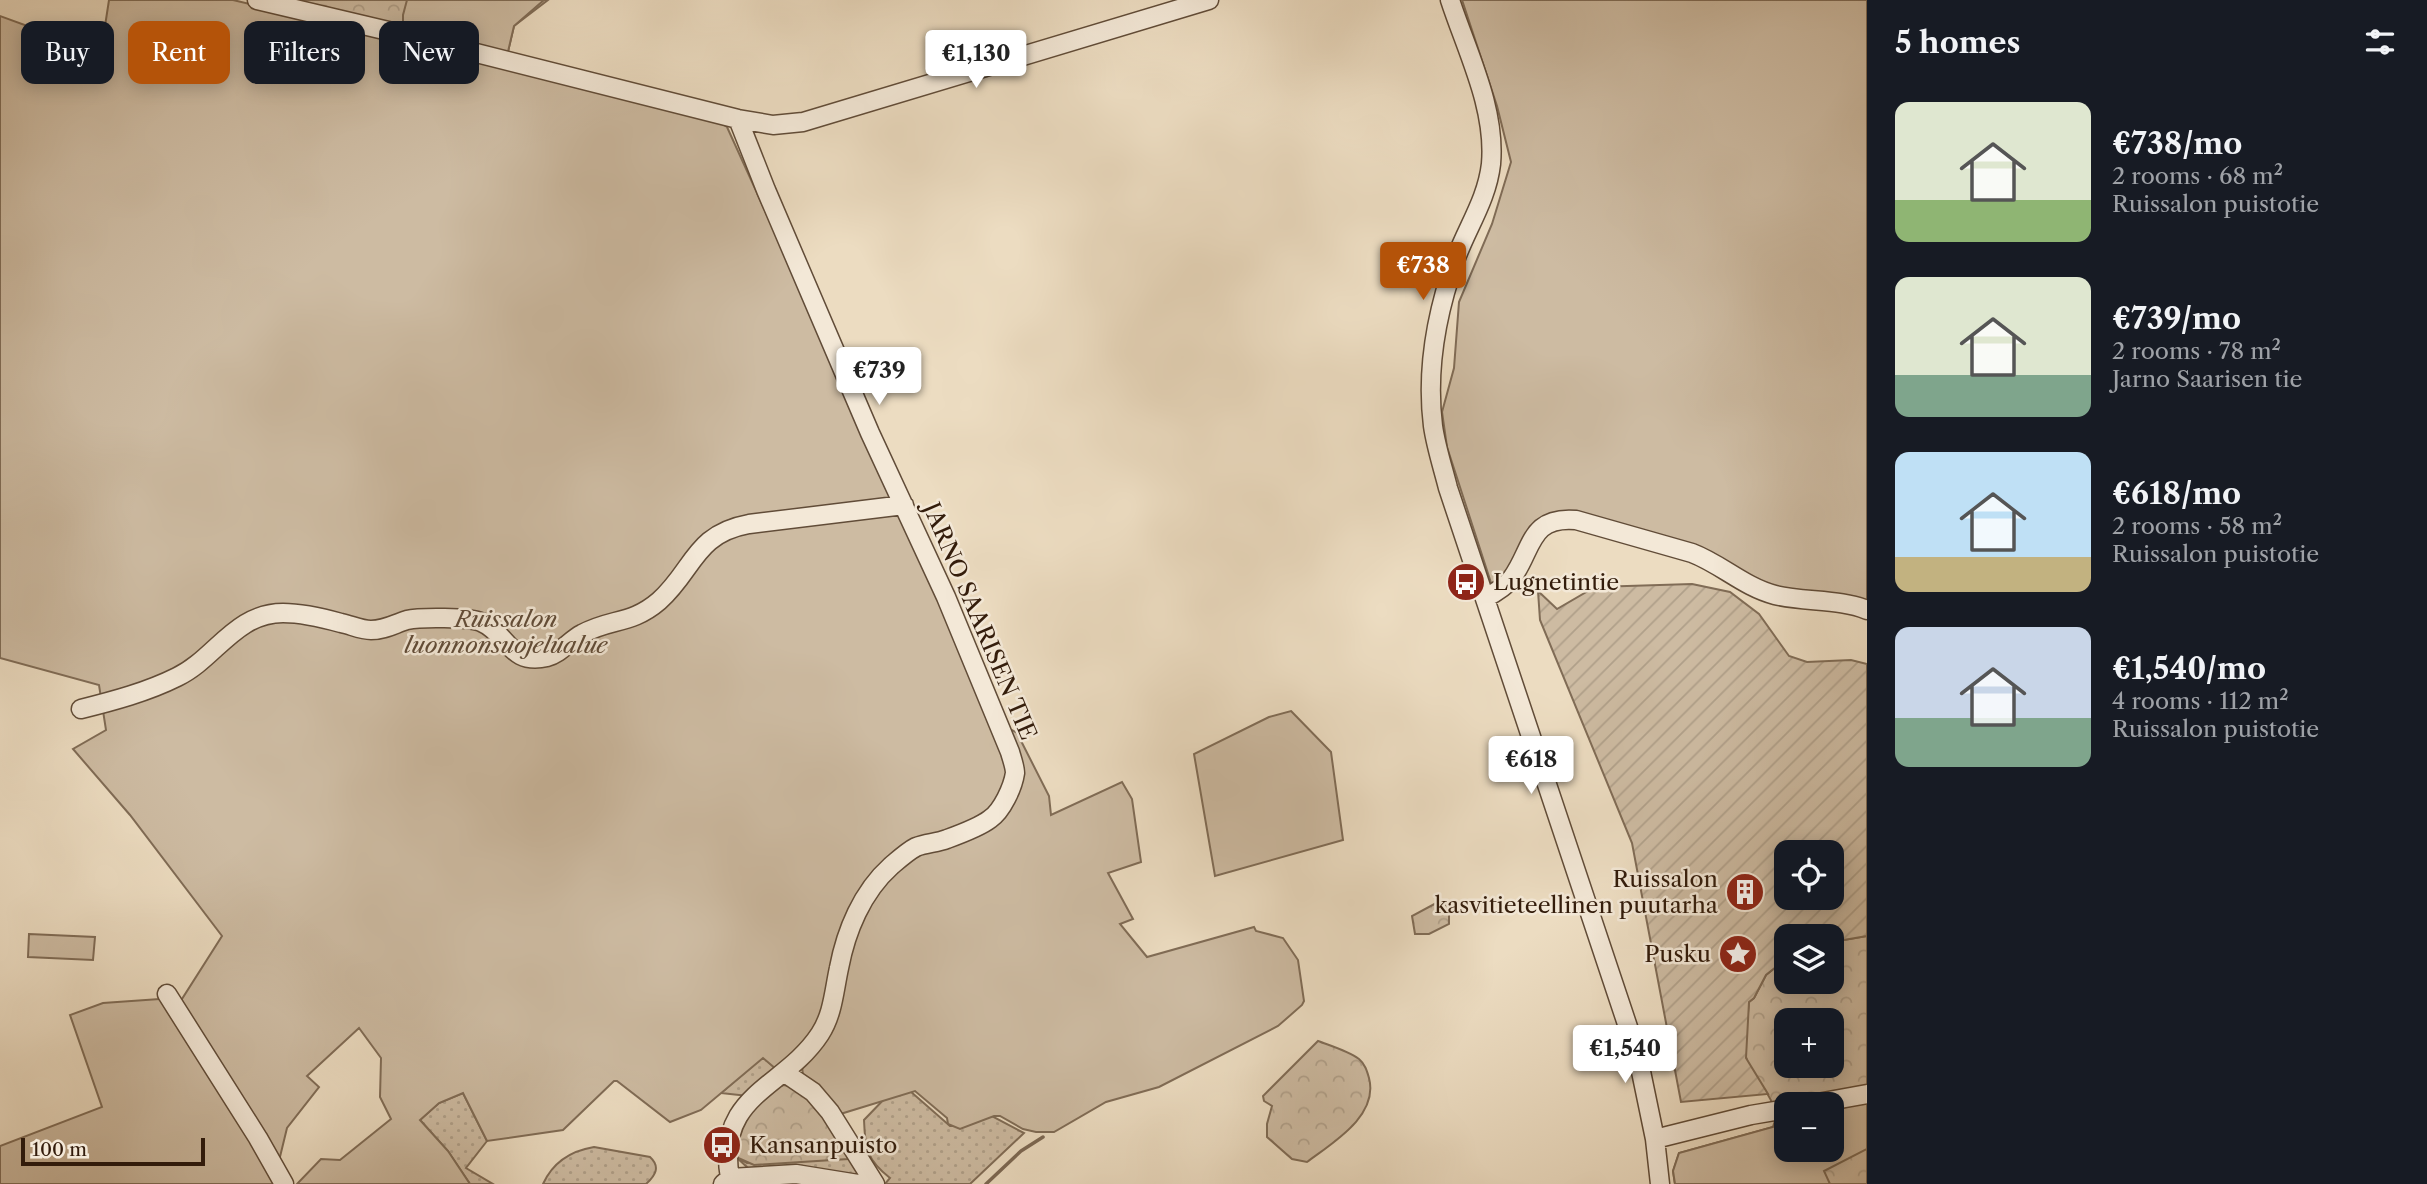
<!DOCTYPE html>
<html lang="en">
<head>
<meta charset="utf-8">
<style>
  :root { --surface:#171b24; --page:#20242c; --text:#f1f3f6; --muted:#9ea1a6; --accent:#b45309 }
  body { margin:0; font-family:"Libre Caslon Text",serif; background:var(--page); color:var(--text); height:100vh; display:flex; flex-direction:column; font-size:26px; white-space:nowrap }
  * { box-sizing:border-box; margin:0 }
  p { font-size:23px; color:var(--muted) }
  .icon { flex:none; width:38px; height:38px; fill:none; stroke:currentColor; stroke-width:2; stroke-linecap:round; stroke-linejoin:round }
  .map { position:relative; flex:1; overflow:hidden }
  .panel { display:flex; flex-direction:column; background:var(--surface); width:560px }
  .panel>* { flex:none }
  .guide { position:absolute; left:21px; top:21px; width:665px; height:63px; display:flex; gap:14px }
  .controls { position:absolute; left:1774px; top:840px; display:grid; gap:14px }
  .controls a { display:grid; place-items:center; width:70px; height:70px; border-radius:14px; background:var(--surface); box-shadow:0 4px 18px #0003; font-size:35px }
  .scale { position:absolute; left:21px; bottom:18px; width:184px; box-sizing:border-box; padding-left:7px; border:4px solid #331c0b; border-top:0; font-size:19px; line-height:24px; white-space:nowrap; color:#331c0b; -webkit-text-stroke:5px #f3e8d7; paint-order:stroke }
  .price { position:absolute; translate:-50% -60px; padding:0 16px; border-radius:7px; background:#fff; color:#222; font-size:23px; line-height:46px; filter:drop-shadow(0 2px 4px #0008) }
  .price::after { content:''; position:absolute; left:50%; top:42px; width:21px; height:16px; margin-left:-10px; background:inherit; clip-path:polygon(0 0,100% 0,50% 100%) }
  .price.current { background:var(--accent); color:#fff }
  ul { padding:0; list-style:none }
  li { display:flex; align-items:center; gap:21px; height:175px; padding:0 28px }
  li span { display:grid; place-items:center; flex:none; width:196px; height:140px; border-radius:14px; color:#555 }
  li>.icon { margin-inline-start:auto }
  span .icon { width:84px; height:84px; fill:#fffc; stroke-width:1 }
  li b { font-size:30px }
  h2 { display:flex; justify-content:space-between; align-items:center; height:84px; padding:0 28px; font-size:30px }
  .tag { padding:0 24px; border-radius:14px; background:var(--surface); box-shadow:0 4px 18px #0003; font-size:24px; line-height:63px }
  .tag.current { background:var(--accent); color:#fff }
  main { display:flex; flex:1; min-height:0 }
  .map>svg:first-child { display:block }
  .grass { fill:url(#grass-dots); stroke:#806c56; stroke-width:2 }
  .forest { fill:url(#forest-crowns); stroke:#806c56; stroke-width:2; fill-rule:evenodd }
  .park { fill:#cdbba2; stroke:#806c56; stroke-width:2 }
  .garden { fill:url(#garden-furrows); stroke:#806c56; stroke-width:2; fill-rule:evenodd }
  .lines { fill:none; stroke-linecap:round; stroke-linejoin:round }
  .stream { stroke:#7c6853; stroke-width:3.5 }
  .minor-casing { stroke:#614c38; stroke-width:21 }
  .minor { stroke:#f3e8d7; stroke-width:18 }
  .labels { text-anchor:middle; stroke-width:5; stroke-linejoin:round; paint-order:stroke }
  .poi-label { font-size:23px; fill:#331c0b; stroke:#f3e8d7; text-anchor:start }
  .park-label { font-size:23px; font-style:italic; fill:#614c38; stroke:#f3e8d7 }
  .street-label { font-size:23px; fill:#331c0b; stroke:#f3e8d7 }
</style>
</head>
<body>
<main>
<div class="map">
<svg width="1867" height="1184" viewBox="0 0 1867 1184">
  <defs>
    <pattern id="grass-dots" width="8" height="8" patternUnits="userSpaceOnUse" patternTransform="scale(1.75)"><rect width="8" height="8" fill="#cdbba2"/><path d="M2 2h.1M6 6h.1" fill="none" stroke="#b0a08a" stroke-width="1.8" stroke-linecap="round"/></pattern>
    <pattern id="forest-crowns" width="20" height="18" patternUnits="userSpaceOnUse" patternTransform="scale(1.75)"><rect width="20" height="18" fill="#cdbba2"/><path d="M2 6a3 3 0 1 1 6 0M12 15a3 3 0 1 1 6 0" fill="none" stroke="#b0a08a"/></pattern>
    <pattern id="garden-furrows" width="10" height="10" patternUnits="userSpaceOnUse" patternTransform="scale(1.75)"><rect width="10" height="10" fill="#cdbba2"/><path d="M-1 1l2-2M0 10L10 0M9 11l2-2" fill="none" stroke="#b0a08a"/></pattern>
  </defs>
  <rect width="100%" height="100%" fill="#ecdcc1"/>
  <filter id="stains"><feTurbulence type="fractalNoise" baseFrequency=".00286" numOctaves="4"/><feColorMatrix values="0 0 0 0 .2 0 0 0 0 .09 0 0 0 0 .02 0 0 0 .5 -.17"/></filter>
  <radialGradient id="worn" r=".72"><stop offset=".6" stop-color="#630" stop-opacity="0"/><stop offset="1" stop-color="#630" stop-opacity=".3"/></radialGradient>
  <path class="grass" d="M 763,1057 L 776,1069 L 748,1096 L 721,1093 Z
    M 910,1091 L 950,1126 L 964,1126 L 990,1115 L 1024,1133 L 970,1184 L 885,1184 L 890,1178 C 867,1160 865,1149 864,1120 L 890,1093 Z
    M 463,1093 L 487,1141 L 466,1168 L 493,1184 L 470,1184 L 448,1151 L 420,1120 L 439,1103 Z
    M 594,1147 L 650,1157 C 661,1167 655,1176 646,1184 L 543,1184 C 553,1162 570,1151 594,1147 Z
    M 846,1150 L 863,1176 L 748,1168 L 736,1157 L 747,1163 Z"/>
  <path class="forest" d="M 282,0 L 548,0 L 514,26 L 507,56 Z
    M 1440,901 L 1449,907 L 1449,924 L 1429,934 L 1415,934 L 1412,916 Z
    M 1867,936 L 1867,1184 L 1675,1184 L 1673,1171 L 1679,1153 L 1773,1127 C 1784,1101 1750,1078 1746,1057 C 1744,1042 1748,1017 1749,1002 L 1754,998 L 1766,975 L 1787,958 L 1787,982 L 1832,982 L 1832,942 ZM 1787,1020 L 1832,1020 L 1832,1066 L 1787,1066 ZM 1787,1104 L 1832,1104 L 1832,1150 L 1787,1150 Z
    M 1318,1041 C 1331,1046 1348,1051 1359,1059 C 1365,1064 1367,1071 1369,1078 C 1379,1116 1332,1143 1307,1162 L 1292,1159 L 1267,1137 L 1267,1124 L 1272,1106 L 1264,1101 L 1263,1096 Z
    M 784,1085 C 809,1089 844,1135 848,1159 L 754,1165 L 736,1157 C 736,1151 734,1145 735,1139 C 738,1120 765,1089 784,1085 Z"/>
  <path class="park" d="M 109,0 L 233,0 L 711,116 L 727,127 L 1003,734 L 1012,730 L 1017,733 L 1049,796 L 1051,815 L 1122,782 L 1132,799 L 1141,862 L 1108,873 L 1133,919 L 1120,924 L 1147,957 L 1254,927 L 1256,931 L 1283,938 L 1298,960 L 1304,1001 L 1302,1005 L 1278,1026 L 1159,1087 L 1106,1102 L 1054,1132 L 1036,1132 L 1023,1129 L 1000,1116 L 994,1116 L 960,1129 L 948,1124 L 947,1118 L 915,1091 L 837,1115 L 803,1075 L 802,1066 L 776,1069 L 763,1058 L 701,1110 L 670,1122 L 617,1081 L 614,1081 L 563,1130 L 487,1141 L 463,1093 L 439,1103 L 420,1120 L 448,1151 L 470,1184 L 297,1184 L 321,1159 L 340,1160 L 391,1119 L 380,1097 L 381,1058 L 359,1028 L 307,1076 L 319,1087 L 287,1128 L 278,1165 L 289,1184 L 0,1184 L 0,1146 L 102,1107 L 70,1015 L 103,1003 L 174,998 L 180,1002 L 222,936 L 130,815 L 73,749 L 106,730 L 99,685 L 0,658 L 0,16 L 41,31 L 60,46 L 101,52 Z
    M 407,0 L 544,0 L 514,26 L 507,56 L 403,28 L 403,15 Z
    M 1462,0 L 1867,0 L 1867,608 L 1736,578 L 1569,517 L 1521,556 L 1493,589 L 1447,447 L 1442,412 L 1454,368 L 1459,302 L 1492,224 L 1511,162 L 1497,106 Z
    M 1291,711 L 1331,752 L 1343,840 L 1215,876 L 1194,754 L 1269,717 Z
    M 29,934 L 95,937 L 93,960 L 28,957 Z
    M 1867,1101 L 1867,1149 L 1824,1171 L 1830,1184 L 1675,1184 L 1673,1171 L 1679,1153 L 1787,1123 L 1787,1150 L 1832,1150 L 1832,1111 Z"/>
  <path class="garden" d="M 1692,584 L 1730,592 L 1759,614 L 1789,656 L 1807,662 L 1851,660 L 1867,664 L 1867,936 L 1832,942 L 1832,936 L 1787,936 L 1787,958 L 1766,975 L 1754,998 L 1749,1002 L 1746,1058 L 1768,1094 L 1681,1102 L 1632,843 L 1540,620 L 1538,591 L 1557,609 L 1595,587 ZM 1787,852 L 1832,852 L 1832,898 L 1787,898 Z"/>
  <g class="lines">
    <path class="stream" d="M 986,1184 L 1021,1151 L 1043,1137"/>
    <defs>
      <path id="minor" d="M 257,0 L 401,34 L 738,119 L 773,125 L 803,122 L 1209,0
        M 1450,0 C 1467,52 1496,108 1491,164 C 1487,199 1468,226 1456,258 C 1437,311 1426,370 1433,426 C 1436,447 1443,468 1448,488 L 1638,1057 L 1655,1139 L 1660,1184
        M 1485,598 C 1495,593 1505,587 1512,578 C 1533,549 1529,516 1576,520 L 1692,553 C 1721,564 1744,587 1775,595 C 1803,602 1842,599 1867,610
        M 81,709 C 113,701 147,692 177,677 C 215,659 235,613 283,613 C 301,613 323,618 341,623 C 351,625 361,630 371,630 C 386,630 394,624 407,620 C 419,617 470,617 481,622 C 508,633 509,666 547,657 C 560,654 570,640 582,634 C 611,618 631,625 659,601 C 694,570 694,534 749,524 L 904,505
        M 167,994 L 258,1138 L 284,1184
        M 785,1073 L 813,1092 L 830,1112 L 875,1184
        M 1812,1104 L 1867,1094
        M 1655,1139 L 1751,1115 L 1787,1109
        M 730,1178 C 715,1094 784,1089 820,1034 C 833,1014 834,991 839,968 C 846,931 862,892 891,866 C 898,860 908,851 916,847 C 926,843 937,843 947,839 C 958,835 981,826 990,819 C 1002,811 1013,787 1015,773 C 1015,767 1012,759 1010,752 L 946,597 L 870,433 L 766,190 L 738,119
        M 723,1184 L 730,1178 L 796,1174 L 858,1184"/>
    </defs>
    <use href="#minor" class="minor-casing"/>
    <use href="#minor" class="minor"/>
  </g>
  <defs>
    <symbol id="bus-disc" viewBox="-11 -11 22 22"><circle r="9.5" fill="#8f2418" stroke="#f3e8d7"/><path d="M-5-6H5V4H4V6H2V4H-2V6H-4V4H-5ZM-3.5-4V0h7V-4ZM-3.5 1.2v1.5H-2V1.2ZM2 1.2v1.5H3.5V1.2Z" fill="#fff"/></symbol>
    <symbol id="building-disc" viewBox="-11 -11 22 22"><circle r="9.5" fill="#8f2418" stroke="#f3e8d7"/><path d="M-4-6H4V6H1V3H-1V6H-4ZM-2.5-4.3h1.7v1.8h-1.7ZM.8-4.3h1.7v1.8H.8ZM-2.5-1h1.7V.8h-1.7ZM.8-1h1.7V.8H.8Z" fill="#fff"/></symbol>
    <symbol id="sight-disc" viewBox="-11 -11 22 22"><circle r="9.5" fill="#8f2418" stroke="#f3e8d7"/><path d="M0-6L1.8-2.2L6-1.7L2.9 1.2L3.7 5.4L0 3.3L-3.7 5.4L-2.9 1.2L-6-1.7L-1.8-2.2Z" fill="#fff"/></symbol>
  </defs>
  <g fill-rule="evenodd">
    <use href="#bus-disc" x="1444" y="560" width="44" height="44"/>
    <use href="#building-disc" x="1723" y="870" width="44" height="44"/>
    <use href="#sight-disc" x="1716" y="932" width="44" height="44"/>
    <use href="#bus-disc" x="700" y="1123" width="44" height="44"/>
  </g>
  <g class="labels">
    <g class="poi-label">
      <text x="1493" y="590">Lugnetintie</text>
      <text x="1718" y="887" text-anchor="end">Ruissalon<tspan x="1718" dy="26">kasvitieteellinen puutarha</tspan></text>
      <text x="1711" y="962" text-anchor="end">Pusku</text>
      <text x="749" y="1153">Kansanpuisto</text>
    </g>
    <g class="park-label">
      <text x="506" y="627">Ruissalon<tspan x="506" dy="26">luonnonsuojelualue</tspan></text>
    </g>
    <g class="street-label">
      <text transform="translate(980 621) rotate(67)" y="8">JARNO SAARISEN TIE</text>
    </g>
  </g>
  <rect width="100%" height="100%" filter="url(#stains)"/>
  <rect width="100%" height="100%" fill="url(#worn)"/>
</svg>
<div class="controls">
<a><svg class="icon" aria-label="locate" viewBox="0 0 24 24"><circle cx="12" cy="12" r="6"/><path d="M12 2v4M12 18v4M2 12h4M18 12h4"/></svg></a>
<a><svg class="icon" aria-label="layers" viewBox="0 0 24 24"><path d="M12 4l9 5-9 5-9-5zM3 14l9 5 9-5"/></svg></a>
<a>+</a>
<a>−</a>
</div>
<div class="scale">100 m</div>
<b class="price" style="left:976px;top:90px">€1,130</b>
<b class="price current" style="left:1423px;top:302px">€738</b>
<b class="price" style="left:879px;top:407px">€739</b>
<b class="price" style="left:1531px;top:796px">€618</b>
<b class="price" style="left:1625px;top:1085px">€1,540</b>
<div class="guide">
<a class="tag">Buy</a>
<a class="tag current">Rent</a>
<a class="tag">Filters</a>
<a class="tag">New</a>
</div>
</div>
<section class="panel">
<h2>5 homes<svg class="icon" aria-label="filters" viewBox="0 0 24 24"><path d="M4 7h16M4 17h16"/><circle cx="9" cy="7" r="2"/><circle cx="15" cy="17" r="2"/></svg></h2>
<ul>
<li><span style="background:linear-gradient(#dfe7d0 70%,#8fb573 0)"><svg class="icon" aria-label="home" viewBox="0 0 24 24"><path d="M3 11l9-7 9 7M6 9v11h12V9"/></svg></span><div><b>€738/mo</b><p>2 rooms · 68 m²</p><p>Ruissalon puistotie</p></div></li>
<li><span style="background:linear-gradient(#dfe7d0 70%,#7fa58c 0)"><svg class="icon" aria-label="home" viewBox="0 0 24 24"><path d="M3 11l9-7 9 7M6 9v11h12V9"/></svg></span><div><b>€739/mo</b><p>2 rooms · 78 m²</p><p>Jarno Saarisen tie</p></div></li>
<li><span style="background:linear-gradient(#bfe0f5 75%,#c2b280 0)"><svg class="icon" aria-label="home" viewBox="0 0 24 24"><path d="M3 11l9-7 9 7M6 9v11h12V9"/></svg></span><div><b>€618/mo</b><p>2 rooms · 58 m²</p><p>Ruissalon puistotie</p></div></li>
<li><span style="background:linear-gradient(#c9d6e8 65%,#7fa58c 0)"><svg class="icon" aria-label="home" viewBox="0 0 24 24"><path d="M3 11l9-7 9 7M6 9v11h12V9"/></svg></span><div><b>€1,540/mo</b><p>4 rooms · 112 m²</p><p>Ruissalon puistotie</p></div></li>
</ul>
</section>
</main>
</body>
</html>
